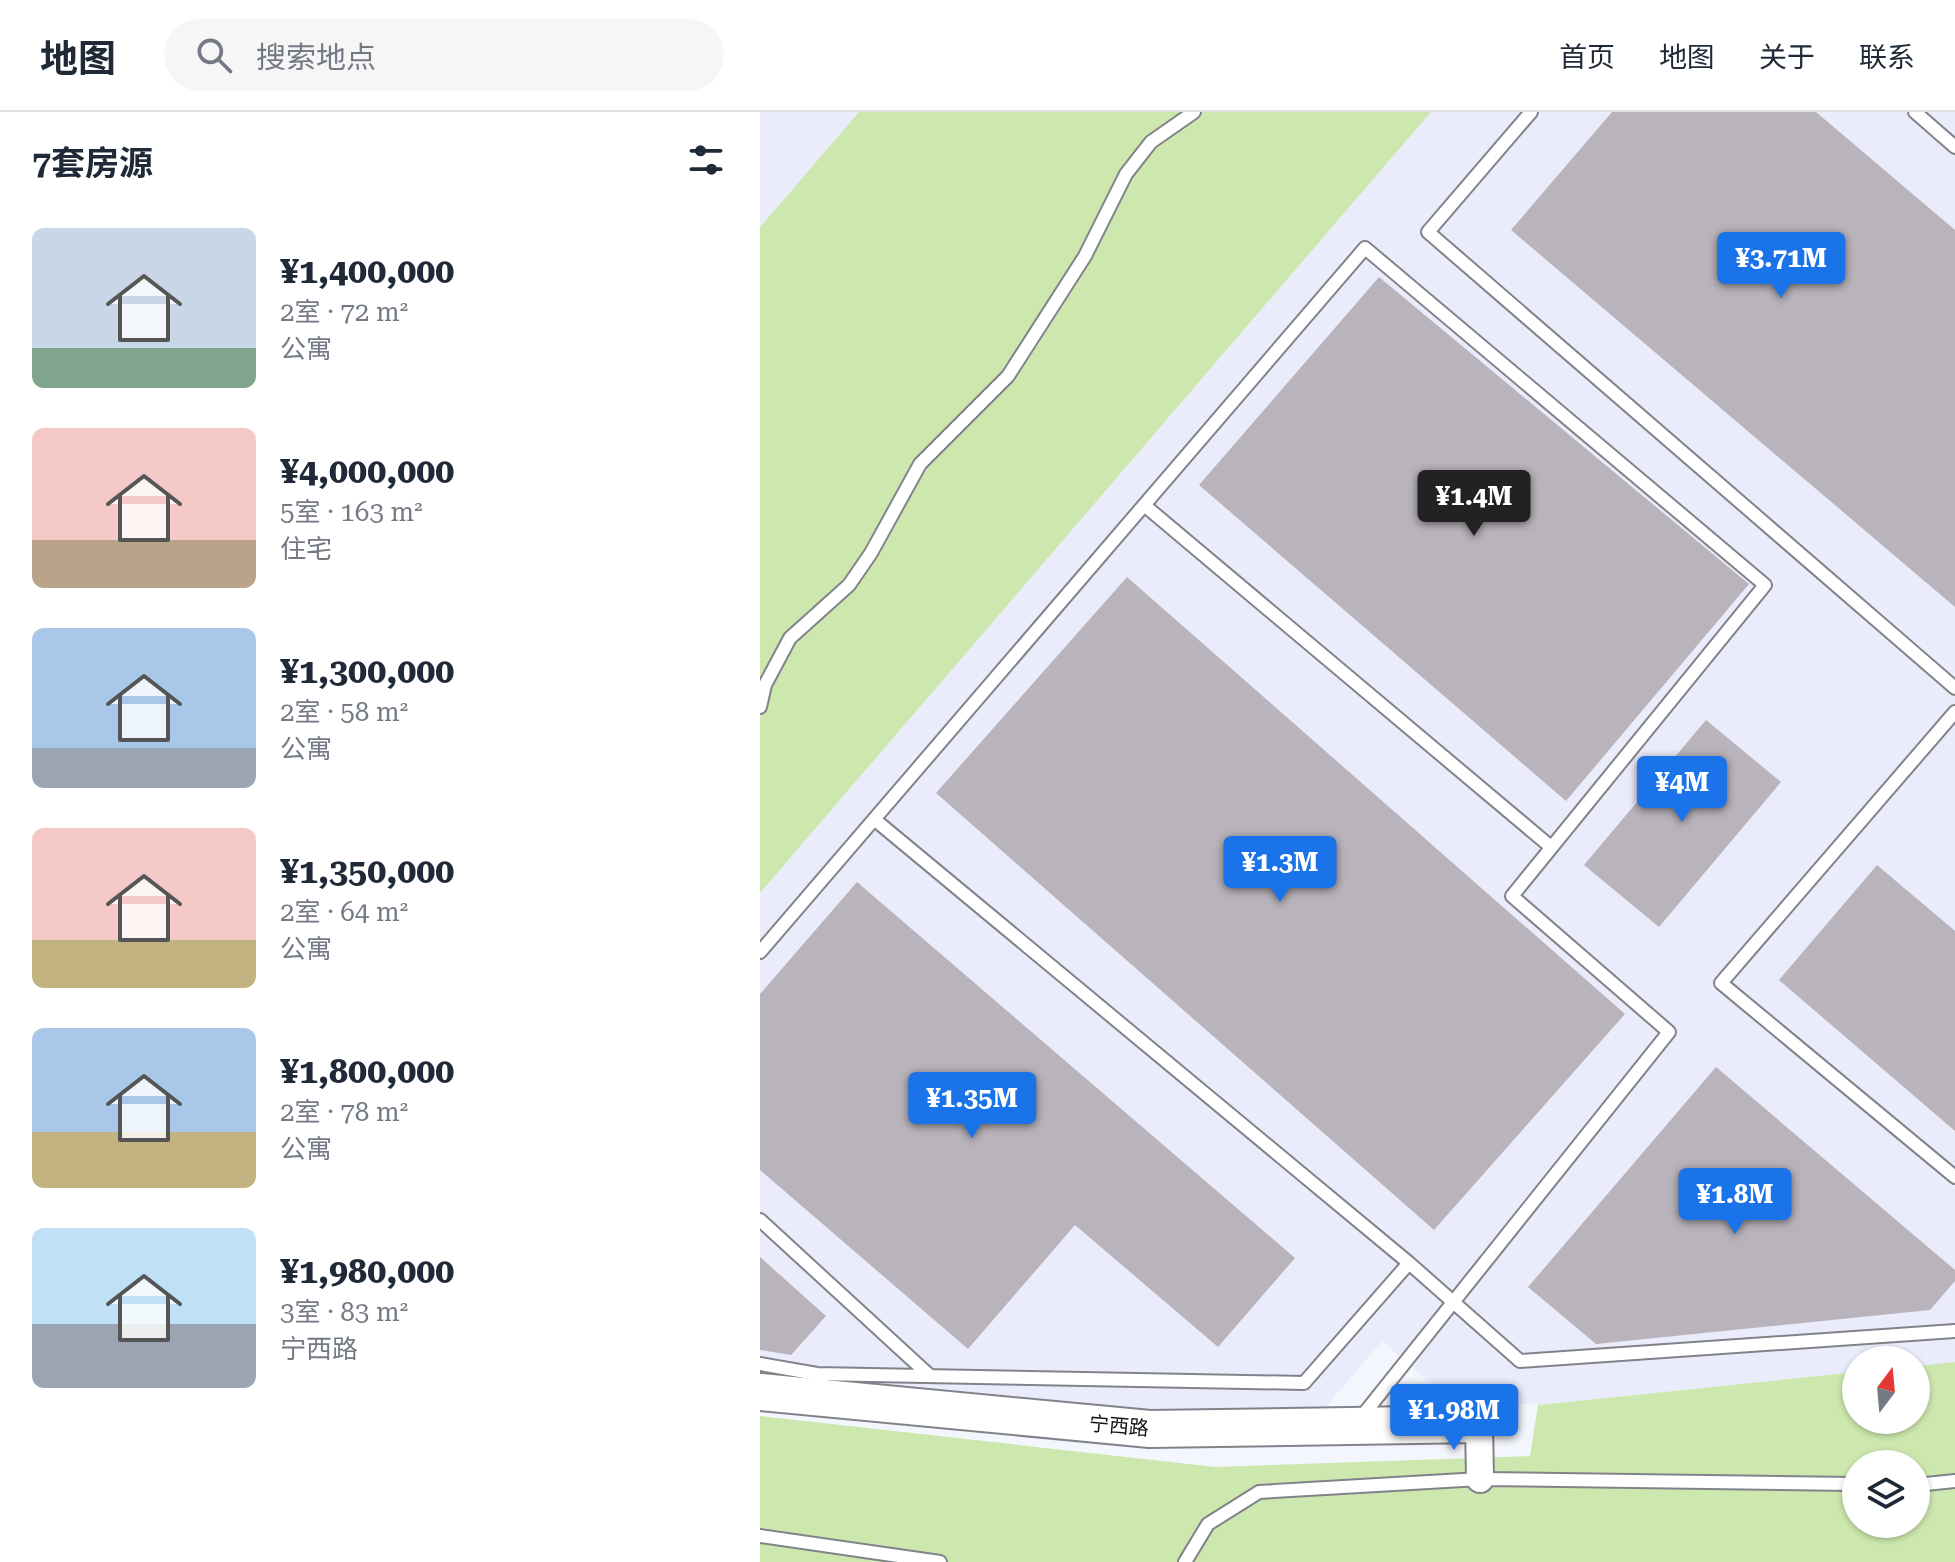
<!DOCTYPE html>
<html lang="zh">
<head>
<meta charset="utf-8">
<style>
  :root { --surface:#fff; --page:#f6f6f7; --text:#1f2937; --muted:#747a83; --line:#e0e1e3; --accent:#1a73e8 }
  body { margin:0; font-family:"Roboto Serif","Noto Sans SC",serif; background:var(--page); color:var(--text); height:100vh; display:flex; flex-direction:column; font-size:30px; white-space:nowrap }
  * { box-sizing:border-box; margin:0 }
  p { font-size:26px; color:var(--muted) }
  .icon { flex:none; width:44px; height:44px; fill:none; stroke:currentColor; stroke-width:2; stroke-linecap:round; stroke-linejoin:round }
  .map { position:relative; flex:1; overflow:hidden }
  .details { display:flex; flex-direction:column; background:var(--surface); width:760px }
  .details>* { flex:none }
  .needle { width:52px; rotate:16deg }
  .controls { position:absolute; left:1082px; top:1234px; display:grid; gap:16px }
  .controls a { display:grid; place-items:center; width:88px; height:88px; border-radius:50%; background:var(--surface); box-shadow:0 2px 6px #0004; font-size:40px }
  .price { position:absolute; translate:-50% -68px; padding:0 18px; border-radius:8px; background:var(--accent); color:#fff; font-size:26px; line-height:52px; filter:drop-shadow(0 2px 4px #0008) }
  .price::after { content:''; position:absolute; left:50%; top:48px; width:24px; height:18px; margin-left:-12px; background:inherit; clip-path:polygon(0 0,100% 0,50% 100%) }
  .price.selected { background:#222; color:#fff }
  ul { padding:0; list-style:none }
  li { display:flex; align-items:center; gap:24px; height:200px; padding:0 32px }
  li span { display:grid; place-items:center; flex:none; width:224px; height:160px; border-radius:12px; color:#555 }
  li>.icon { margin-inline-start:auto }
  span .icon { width:96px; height:96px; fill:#fffc; stroke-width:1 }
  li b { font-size:34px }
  h2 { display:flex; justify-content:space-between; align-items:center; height:96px; padding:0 32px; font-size:34px }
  header { display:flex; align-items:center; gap:48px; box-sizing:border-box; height:112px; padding:0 40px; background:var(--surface); border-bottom:2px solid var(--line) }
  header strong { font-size:38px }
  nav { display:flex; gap:44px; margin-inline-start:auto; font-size:28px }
  .search { width:560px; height:72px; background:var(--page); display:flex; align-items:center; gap:20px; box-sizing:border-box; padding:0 28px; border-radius:44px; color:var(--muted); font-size:30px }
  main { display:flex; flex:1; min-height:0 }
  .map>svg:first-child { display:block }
  .built { fill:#eaecfb }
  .green { fill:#cde8af; fill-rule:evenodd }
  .building { fill:#b9b4bb }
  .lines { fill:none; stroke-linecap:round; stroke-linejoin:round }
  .service-casing { stroke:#82838a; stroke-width:16 }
  .minor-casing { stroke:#82838a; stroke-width:30 }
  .secondary-casing { stroke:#82838a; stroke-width:40 }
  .service { stroke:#fff; stroke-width:12 }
  .minor { stroke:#fff; stroke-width:26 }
  .secondary { stroke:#fff; stroke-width:36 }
  .labels { text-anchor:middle; stroke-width:6; stroke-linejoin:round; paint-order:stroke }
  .street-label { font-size:20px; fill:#121214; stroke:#fff }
</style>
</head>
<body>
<header>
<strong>地图</strong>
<div class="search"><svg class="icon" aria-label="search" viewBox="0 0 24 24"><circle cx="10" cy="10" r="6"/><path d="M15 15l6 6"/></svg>搜索地点</div>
<nav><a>首页</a><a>地图</a><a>关于</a><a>联系</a></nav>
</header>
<main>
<section class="details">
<h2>7套房源<svg class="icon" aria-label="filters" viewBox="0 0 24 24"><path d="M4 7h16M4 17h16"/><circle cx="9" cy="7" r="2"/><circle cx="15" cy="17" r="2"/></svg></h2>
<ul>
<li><span style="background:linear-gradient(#c9d6e8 75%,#7fa58c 0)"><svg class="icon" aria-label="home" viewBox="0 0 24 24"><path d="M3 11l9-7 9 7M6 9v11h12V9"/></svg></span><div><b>¥1,400,000</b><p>2室 · 72 m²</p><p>公寓</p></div></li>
<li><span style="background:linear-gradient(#f6c9c9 70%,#b9a48a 0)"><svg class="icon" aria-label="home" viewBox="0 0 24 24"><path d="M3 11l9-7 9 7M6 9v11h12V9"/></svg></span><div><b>¥4,000,000</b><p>5室 · 163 m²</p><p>住宅</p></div></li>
<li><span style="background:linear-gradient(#a9c7e8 75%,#9aa5b1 0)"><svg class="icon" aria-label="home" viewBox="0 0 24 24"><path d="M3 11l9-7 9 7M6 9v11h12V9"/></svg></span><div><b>¥1,300,000</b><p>2室 · 58 m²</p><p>公寓</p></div></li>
<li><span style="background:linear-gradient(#f6c9c9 70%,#c2b280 0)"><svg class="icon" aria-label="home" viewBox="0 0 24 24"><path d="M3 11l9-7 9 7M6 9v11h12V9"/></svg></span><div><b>¥1,350,000</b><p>2室 · 64 m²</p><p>公寓</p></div></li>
<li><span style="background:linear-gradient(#a9c7e8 65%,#c2b280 0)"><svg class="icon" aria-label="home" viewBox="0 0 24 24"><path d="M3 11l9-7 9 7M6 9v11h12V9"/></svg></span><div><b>¥1,800,000</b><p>2室 · 78 m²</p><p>公寓</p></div></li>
<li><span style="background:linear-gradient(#bfe0f5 60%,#9aa5b1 0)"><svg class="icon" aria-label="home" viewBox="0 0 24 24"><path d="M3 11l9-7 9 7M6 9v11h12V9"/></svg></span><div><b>¥1,980,000</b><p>3室 · 83 m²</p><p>宁西路</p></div></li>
</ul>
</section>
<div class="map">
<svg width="1195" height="1450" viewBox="0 0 1195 1450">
  <rect width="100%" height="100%" fill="#f4f6fd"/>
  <path class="built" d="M 0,0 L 99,0 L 0,115 Z
    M 671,0 L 1195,0 L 1195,1250 L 1156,1254 L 1156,1248 L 1096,1248 L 1096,1260 L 778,1293 L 691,1289 L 622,1229 L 560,1302 L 421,1300 L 69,1279 L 0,1267 L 0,781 Z"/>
  <path class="green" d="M 99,0 L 671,0 L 0,781 L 0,115 Z
    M 1195,1250 L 1195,1450 L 0,1450 L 0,1304 L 456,1355 L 770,1344 L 778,1293 L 1096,1260 L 1096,1308 L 1156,1308 L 1156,1254 ZM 1096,1352 L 1156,1352 L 1156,1412 L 1096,1412 Z"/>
  <path class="building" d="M 852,0 L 1056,0 L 1195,118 L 1195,495 L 751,118 Z
    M 619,165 L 989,472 L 806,689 L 439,373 Z
    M 367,465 L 865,902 L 674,1118 L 176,681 Z
    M 946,608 L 1021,670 L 899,815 L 824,753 Z
    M 1117,753 L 1195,819 L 1195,1019 L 1019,868 Z
    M 97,770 L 535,1146 L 458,1235 L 315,1113 L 208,1237 L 0,1058 L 0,882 Z
    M 956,955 L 1195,1158 L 1195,1169 L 1170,1198 L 836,1232 L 768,1175 Z
    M 0,1145 L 66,1204 L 31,1243 L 0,1238 Z"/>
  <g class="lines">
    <defs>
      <path id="service" d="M 771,0 L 668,120 L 1195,576
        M 1155,0 L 1195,35
        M 384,393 L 791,735
        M 0,595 L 5,573 L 30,526 L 89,473 L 111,441 L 160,352 L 248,264 L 325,144 L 366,62 L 391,30 L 434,0
        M 1195,600 L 961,871 L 1195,1065
        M 114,707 L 649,1151
        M 0,840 L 605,136 L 1005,473 L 752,784 L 909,920 L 599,1308
        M 0,1108 L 170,1264
        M 0,1252 L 57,1262 L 544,1271 L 649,1151 L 760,1249 L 1195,1219
        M 1156,1373 L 1195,1369
        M 0,1424 L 180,1450
        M 425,1450 L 448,1412 L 499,1380 L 720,1367 L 1096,1372"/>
      <path id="minor" d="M 719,1312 L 720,1367"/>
      <path id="secondary" d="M 0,1280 L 390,1317 L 719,1312"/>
    </defs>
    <use href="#service" class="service-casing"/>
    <use href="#minor" class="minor-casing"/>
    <use href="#secondary" class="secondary-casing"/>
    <use href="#service" class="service"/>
    <use href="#minor" class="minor"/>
    <use href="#secondary" class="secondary"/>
  </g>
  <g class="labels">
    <g class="street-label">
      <text transform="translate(359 1314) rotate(5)" y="7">宁西路</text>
    </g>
  </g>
</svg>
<div class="controls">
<a><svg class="needle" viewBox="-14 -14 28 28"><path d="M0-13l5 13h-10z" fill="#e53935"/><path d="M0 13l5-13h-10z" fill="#747a83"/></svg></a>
<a><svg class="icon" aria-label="layers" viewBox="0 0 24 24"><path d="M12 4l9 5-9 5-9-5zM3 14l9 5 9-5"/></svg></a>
</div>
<b class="price" style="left:1021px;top:188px">¥3.71M</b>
<b class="price selected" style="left:714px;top:426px">¥1.4M</b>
<b class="price" style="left:922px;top:712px">¥4M</b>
<b class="price" style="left:520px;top:792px">¥1.3M</b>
<b class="price" style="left:212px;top:1028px">¥1.35M</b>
<b class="price" style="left:975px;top:1124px">¥1.8M</b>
<b class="price" style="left:694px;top:1340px">¥1.98M</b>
</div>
</main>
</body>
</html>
